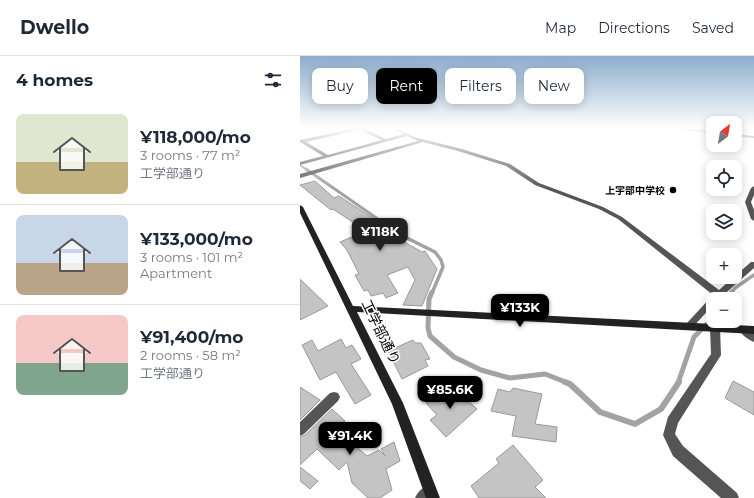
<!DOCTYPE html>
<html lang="en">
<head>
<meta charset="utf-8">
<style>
  :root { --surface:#fff; --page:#f2f2f3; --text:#1f2937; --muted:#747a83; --line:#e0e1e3; --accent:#000 }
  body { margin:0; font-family:Montserrat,"Noto Sans JP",sans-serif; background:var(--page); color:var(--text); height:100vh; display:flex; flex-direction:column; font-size:15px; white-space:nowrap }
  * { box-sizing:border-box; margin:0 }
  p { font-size:13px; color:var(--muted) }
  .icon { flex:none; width:22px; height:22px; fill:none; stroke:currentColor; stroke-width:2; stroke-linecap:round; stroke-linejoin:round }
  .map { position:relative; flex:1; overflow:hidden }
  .panel { display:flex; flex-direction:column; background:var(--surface); width:300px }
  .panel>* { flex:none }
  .banner { position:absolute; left:12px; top:12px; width:380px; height:36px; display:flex; gap:8px }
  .needle { width:26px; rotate:31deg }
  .buttons { position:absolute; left:406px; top:60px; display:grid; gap:8px }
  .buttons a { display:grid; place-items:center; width:36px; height:36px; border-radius:8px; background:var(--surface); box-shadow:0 2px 10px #0003; font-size:20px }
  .price { position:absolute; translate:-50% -34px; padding:0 9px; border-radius:8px; background:var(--accent); color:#fff; font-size:13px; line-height:26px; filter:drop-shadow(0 1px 2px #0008) }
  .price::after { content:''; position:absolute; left:50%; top:24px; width:12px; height:9px; margin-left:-6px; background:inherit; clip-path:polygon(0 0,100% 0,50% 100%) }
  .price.selected { background:#222; color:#fff }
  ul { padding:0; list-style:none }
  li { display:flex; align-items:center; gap:12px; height:100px; padding:0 16px }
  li+li { border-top:1px solid var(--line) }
  li span { display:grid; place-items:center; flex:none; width:112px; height:80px; border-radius:8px; color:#555 }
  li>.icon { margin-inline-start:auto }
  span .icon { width:48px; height:48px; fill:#fffc; stroke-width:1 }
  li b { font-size:17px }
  h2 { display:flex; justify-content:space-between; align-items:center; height:48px; padding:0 16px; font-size:17px }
  .pill { padding:0 14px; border-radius:8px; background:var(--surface); box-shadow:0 2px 10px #0003; font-size:14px; line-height:36px }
  .pill.selected { background:var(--accent); color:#fff }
  header { display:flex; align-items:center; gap:24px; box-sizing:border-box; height:56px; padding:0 20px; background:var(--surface); border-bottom:1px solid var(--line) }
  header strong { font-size:19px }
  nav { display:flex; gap:22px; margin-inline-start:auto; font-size:14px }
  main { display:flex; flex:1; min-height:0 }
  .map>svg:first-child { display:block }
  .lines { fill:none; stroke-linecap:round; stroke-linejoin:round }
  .stream-far4 { stroke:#a3a3a3; stroke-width:2 }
  .stream-far3 { stroke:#a3a3a3; stroke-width:3 }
  .stream-far2 { stroke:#a3a3a3; stroke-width:3.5 }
  .stream-far1 { stroke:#a3a3a3; stroke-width:5 }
  .stream { stroke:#a3a3a3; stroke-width:6 }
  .building { fill:#c4c4c4; stroke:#999 }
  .street { fill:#555; fill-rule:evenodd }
  .secondary { fill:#222; fill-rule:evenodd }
  .poi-dot { fill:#000; stroke:#fff; stroke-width:1.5 }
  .labels { text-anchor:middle; stroke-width:3; stroke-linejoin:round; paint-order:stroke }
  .far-poi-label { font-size:10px; font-weight:bold; fill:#000; stroke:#fff; text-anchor:end }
  .near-street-label { font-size:14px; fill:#000; stroke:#fff }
</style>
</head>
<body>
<header>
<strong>Dwello</strong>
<nav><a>Map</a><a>Directions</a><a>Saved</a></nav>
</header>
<main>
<section class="panel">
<h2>4 homes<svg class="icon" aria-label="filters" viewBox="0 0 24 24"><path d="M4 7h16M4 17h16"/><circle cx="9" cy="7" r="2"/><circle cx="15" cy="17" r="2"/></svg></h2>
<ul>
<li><span style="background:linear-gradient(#dfe7d0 60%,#c2b280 0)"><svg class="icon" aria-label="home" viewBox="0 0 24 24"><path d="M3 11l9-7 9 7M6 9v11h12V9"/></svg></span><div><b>¥118,000/mo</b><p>3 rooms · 77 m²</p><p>工学部通り</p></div></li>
<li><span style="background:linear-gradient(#c9d6e8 60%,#b9a48a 0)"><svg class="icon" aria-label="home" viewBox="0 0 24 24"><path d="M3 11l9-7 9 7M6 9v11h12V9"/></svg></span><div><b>¥133,000/mo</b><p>3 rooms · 101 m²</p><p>Apartment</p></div></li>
<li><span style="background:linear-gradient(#f6c9c9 60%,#7fa58c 0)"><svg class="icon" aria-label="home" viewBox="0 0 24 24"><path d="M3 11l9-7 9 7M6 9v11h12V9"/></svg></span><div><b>¥91,400/mo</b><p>2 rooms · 58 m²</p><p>工学部通り</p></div></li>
</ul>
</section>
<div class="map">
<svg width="454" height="442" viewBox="0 0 454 442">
  <rect width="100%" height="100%" fill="#fff"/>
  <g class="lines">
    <path class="stream-far4" d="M 0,109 L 7,114"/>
    <path class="stream-far3" d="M 6,113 L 85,168"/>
    <path class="stream-far2" d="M 84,167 L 103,180 L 135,196 L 141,204 L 143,211 L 132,237
      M 431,237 L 435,232 L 454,219"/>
    <path class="stream-far1" d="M 132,236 L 129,243 L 128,272 L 130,280 L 154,301 L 181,314 L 210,322 L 245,318 L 268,327
      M 427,243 L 432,236
      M 378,327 L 394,281 L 413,262"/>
    <path class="stream" d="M 265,326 L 270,328 L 300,356 L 335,368 L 361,353 L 379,326"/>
  </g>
  <path class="building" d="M 15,125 L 34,142 L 39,140 L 100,180 L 97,182 L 122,196 L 125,195 L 137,213 L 122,250 L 103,249 L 115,224 L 108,211 L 87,219 L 98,237 L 86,242 L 83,237 L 71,240 L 68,234 L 64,235 L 55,219 L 59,218 L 47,194 L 40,186 L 66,175 L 33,153 L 31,154 L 0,129 Z
    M 0,223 L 28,250 L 0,264 Z
    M 41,283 L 46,292 L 52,289 L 61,303 L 51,308 L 71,339 L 55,348 L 36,316 L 20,324 L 2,289 L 12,284 L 18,295 Z
    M 113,284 L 115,287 L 121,287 L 130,303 L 125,304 L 128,310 L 102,323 L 88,295 Z
    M 433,325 L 454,336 L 454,359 L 425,342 Z
    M 150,328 L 177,353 L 146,381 L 130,364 L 137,359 L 126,347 Z
    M 0,331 L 20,344 L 0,364 Z
    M 213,332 L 242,338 L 235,368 L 257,371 L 256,386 L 212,380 L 216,360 L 191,355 L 198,333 L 210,336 Z
    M 32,353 L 45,365 L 36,373 L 67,400 L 79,394 L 85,400 L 81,393 L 94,386 L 100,405 L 86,413 L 92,434 L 80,442 L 68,442 L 52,427 L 47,406 L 39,414 L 17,393 L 0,409 L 0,381 L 5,379 Z
    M 213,389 L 243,424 L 235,431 L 246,442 L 179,442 L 171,430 L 199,407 L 196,403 Z
    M 0,411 L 18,425 L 10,433 L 0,425 Z"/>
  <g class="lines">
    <path class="street" d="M 0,72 L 8,72 L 0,74 Z
      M 57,72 L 64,72 L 66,74 L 86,83 L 104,78 L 93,72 L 97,72 L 114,81 L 162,93 L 210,108 L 239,127 L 303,151 L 322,161 L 419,234 L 451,206 L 454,206 L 454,212 L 419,243 L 413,243 L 413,249 L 392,272 L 389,273 L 386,272 L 384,270 L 386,268 L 413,239 L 318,163 L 299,153 L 235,129 L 206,110 L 158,95 L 123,86 L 0,122 L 0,118 L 118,85 L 107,80 L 0,109 L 0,106 L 23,100 L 2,87 L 0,87 L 0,84 ZM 61,73 L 64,76 L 82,84 L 28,99 L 6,86 Z
      M 454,130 L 454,139 L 451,146 L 454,154 L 454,165 L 451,163 L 445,146 L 451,132 Z
      M 415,269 L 418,270 L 420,272 L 421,299 L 378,367 L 375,378 L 383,390 L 437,437 L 439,442 L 421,442 L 373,400 L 363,379 L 368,361 L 411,298 L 410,272 L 412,270 Z
      M 443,270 L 454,277 L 454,286 C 448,284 441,278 438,273 L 440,271 Z
      M 34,336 L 38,337 L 40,341 L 38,345 L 4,378 L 0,380 L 0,366 L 30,337 Z
      M 130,428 L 135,430 L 137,435 L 133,442 L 115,442 C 118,435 123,431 130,428 Z"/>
    <path class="secondary" d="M 367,72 L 378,72 L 413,75 L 413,77 Z
      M 435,78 L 454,80 L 454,82 L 435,80 Z
      M 0,149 L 3,151 L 53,250 L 454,270 L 454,278 L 57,256 L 103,347 L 140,442 L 126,442 L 92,348 L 0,157 Z"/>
  </g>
  <linearGradient id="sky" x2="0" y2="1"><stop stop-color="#8cadcc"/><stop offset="0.54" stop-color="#fff"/><stop offset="1" stop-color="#fff" stop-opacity="0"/></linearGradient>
  <rect width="454" height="133" fill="url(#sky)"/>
  <circle class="poi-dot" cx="373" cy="134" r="4"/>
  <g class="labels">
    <g class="far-poi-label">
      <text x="365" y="138">上宇部中学校</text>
    </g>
    <g class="near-street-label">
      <text transform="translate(81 276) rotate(64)" y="5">工学部通り</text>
    </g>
  </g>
</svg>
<div class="buttons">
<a><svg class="needle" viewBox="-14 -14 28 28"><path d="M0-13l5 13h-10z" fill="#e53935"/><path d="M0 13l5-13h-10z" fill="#747a83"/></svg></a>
<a><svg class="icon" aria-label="locate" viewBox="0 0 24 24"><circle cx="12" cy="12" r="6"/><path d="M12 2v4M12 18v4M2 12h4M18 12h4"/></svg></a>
<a><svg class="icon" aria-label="layers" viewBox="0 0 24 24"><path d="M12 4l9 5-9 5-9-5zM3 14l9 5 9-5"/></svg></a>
<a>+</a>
<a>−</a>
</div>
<b class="price selected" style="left:80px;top:196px">¥118K</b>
<b class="price" style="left:220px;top:272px">¥133K</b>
<b class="price" style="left:150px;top:354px">¥85.6K</b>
<b class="price" style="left:50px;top:400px">¥91.4K</b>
<div class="banner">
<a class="pill">Buy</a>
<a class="pill selected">Rent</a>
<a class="pill">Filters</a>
<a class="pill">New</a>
</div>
</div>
</main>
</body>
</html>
